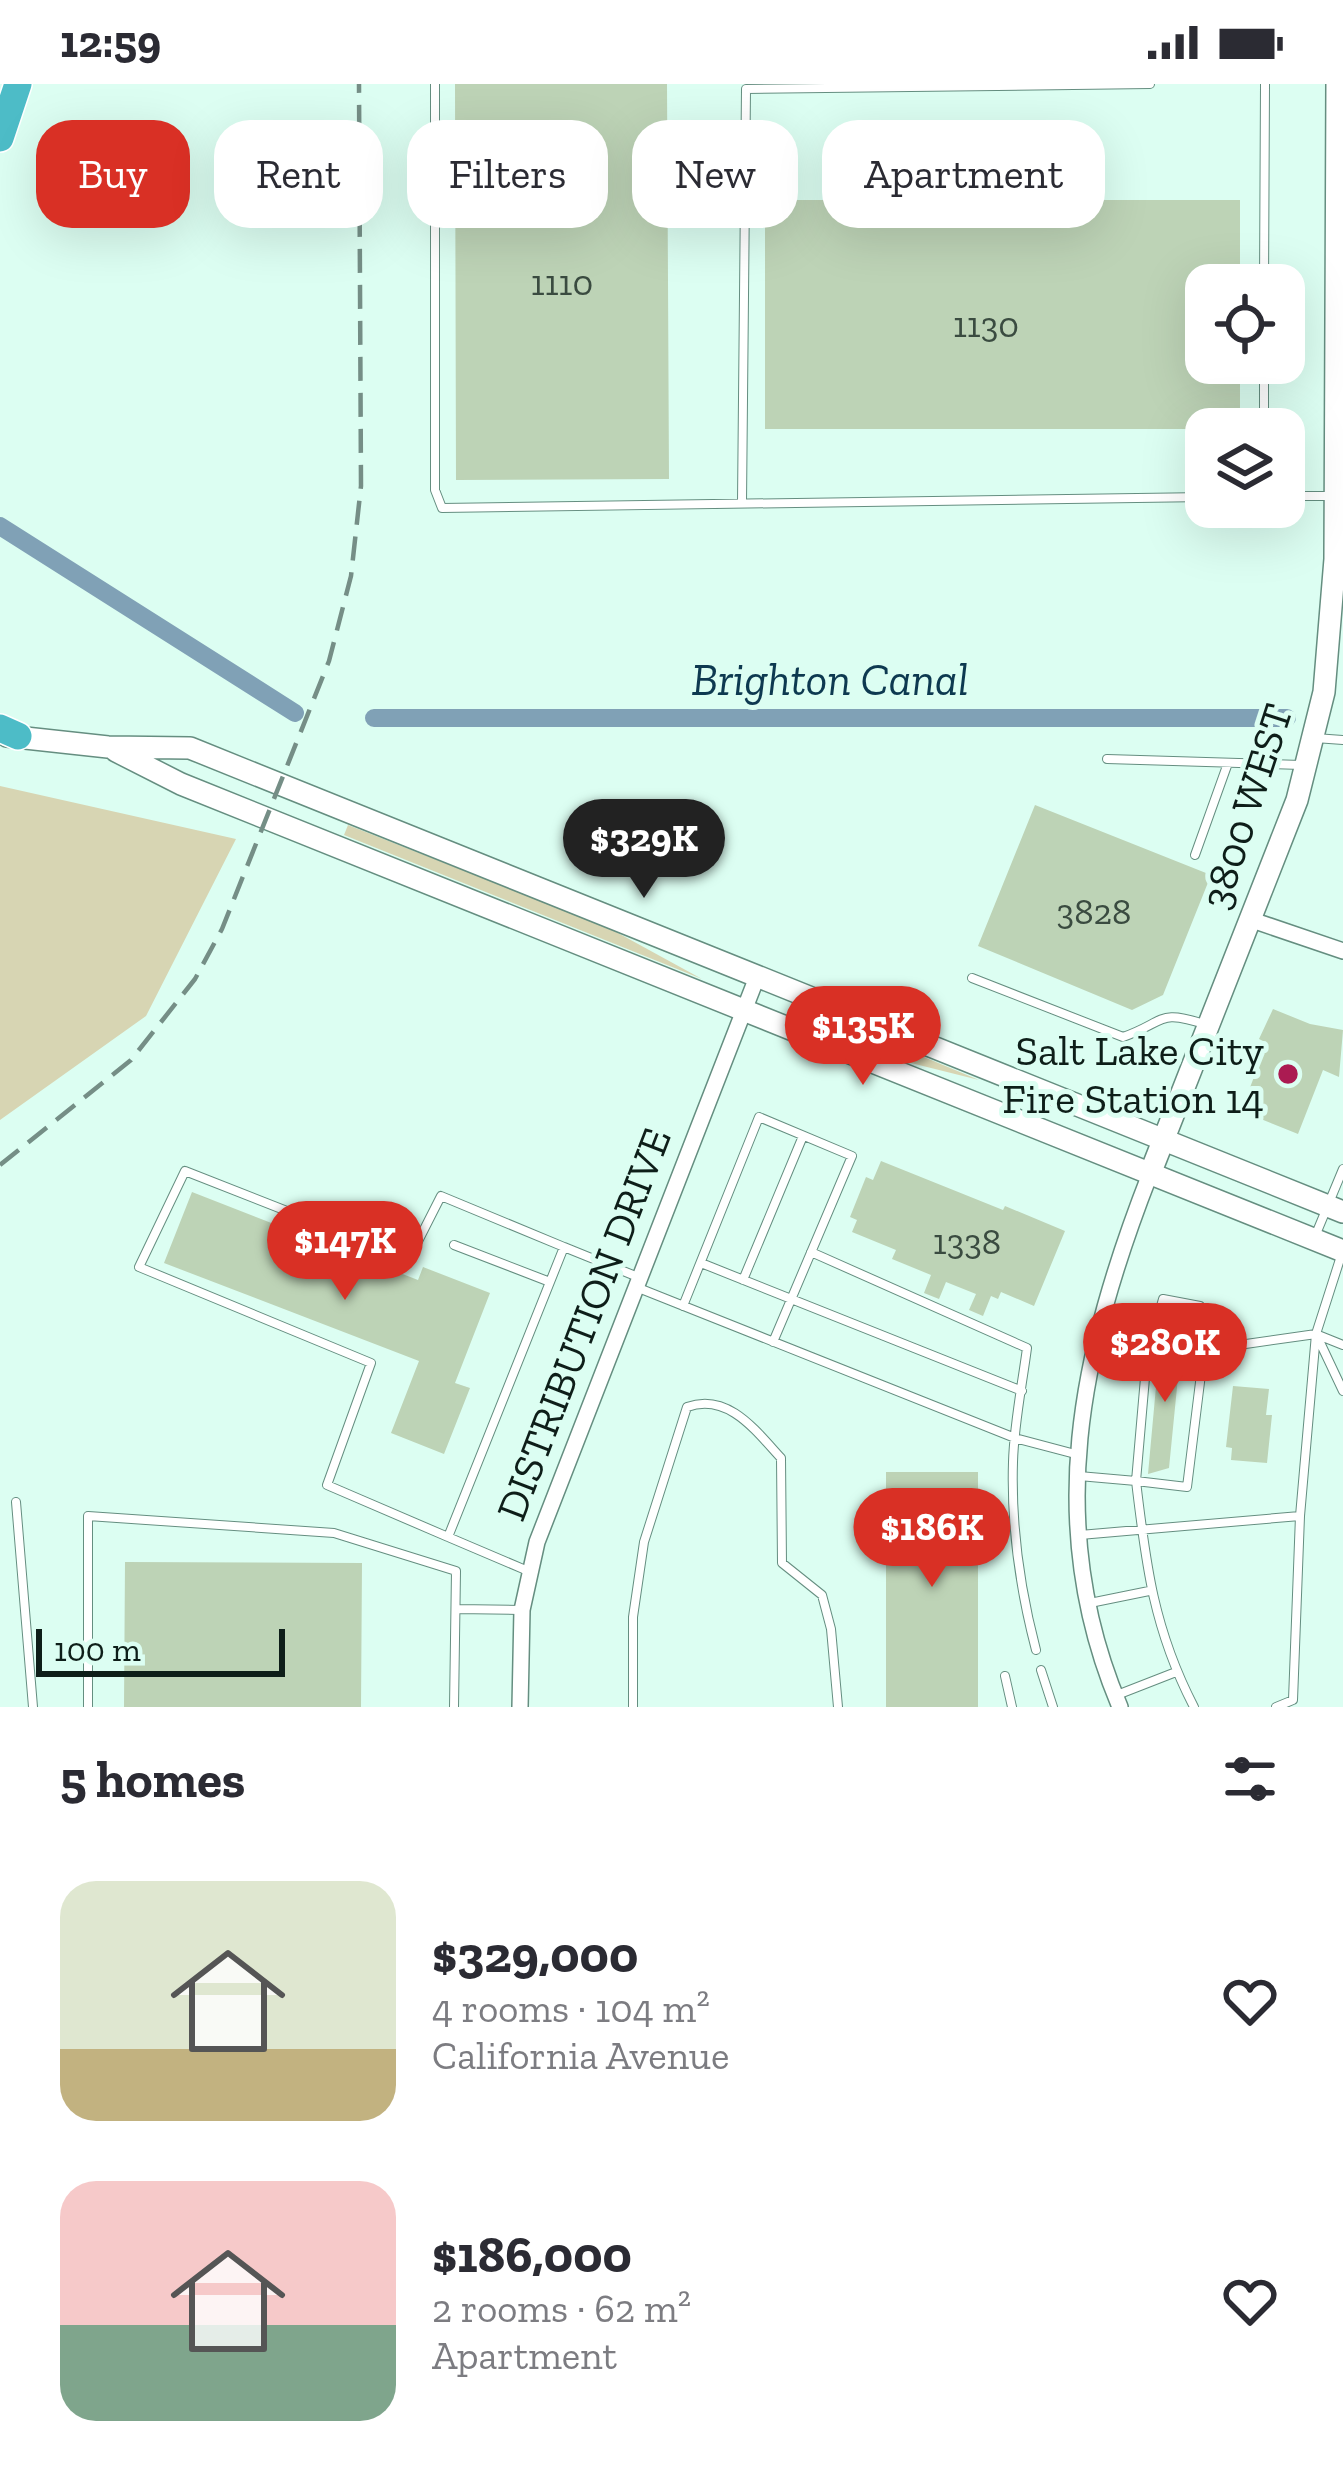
<!DOCTYPE html>
<html lang="en">
<head>
<meta charset="utf-8">
<style>
  :root { --surface:#fff; --page:#f2f2f3; --text:#2b2b33; --muted:#7c7c81; --accent:#d93025 }
  body { margin:0; font-family:"Zilla Slab",serif; background:var(--page); color:var(--text); height:100vh; display:flex; flex-direction:column; font-size:45px; white-space:nowrap }
  * { box-sizing:border-box; margin:0 }
  p { font-size:39px; color:var(--muted) }
  .icon { flex:none; width:66px; height:66px; fill:none; stroke:currentColor; stroke-width:2; stroke-linecap:round; stroke-linejoin:round }
  .map { position:relative; height:1623px; overflow:hidden }
  .sheet { display:flex; flex-direction:column; background:var(--surface); flex:1 }
  .sheet>* { flex:none }
  .banner { position:absolute; left:36px; top:36px; width:1272px; height:108px; display:flex; gap:24px }
  .tools { position:absolute; left:1185px; top:180px; display:grid; gap:24px }
  .tools a { display:grid; place-items:center; width:120px; height:120px; border-radius:24px; background:var(--surface); box-shadow:0 12px 48px #0002; font-size:60px }
  .scale { position:absolute; left:36px; bottom:30px; width:249px; box-sizing:border-box; padding-left:12px; border:6px solid #0e1e19; border-top:0; font-size:33px; line-height:42px; white-space:nowrap; color:#0e1e19; -webkit-text-stroke:9px #dcfef2; paint-order:stroke }
  .price { position:absolute; translate:-50% -102px; padding:0 27px; border-radius:42px; background:var(--accent); color:#fff; font-size:39px; line-height:78px; filter:drop-shadow(0 3px 6px #0008) }
  .price::after { content:''; position:absolute; left:50%; top:72px; width:36px; height:27px; margin-left:-18px; background:inherit; clip-path:polygon(0 0,100% 0,50% 100%) }
  .price.current { background:#222; color:#fff }
  ul { padding:0; list-style:none }
  li { display:flex; align-items:center; gap:36px; height:300px; padding:0 60px }
  li span { display:grid; place-items:center; flex:none; width:336px; height:240px; border-radius:36px; color:#555 }
  li>.icon { margin-inline-start:auto }
  span .icon { width:144px; height:144px; fill:#fffc; stroke-width:1 }
  li b { font-size:51px }
  h2 { display:flex; justify-content:space-between; align-items:center; height:144px; padding:0 60px; font-size:51px }
  .pill { padding:0 42px; border-radius:36px; background:var(--surface); box-shadow:0 12px 48px #0002; font-size:42px; line-height:108px }
  .pill.current { background:var(--accent); color:#fff }
  .status { display:flex; justify-content:space-between; align-items:center; height:84px; padding:0 60px; background:var(--surface); direction:ltr }
  .status svg { height:33px; fill:currentColor }
  .map>svg:first-child { display:block }
  .green { fill:#d7d5b3 }
  .lines { fill:none; stroke-linecap:round; stroke-linejoin:round }
  .canal { stroke:#80a1b6; stroke-width:18 }
  .building { fill:#bdd3b6 }
  .lane-casing { stroke:#658e80; stroke-width:10 }
  .street-casing { stroke:#658e80; stroke-width:18 }
  .secondary-casing { stroke:#658e80; stroke-width:24 }
  .highway-casing { stroke:#fff; stroke-width:30 }
  .lane { stroke:#fff; stroke-width:8 }
  .street { stroke:#fff; stroke-width:15 }
  .secondary { stroke:#fff; stroke-width:21 }
  .highway { stroke:#4dbcc7; stroke-width:27 }
  .rail { stroke:#758e86; stroke-width:4.5; stroke-dasharray:24 12; stroke-linecap:butt }
  .poi-dot { fill:#ab1b52; stroke:#dcfef2; stroke-width:4.5 }
  .labels { text-anchor:middle; stroke-width:10; stroke-linejoin:round; paint-order:stroke }
  .number-label { font-size:36px; fill:#3a4b40 }
  .street-label { font-size:42px; fill:#0e1e19; stroke:#dcfef2 }
  .poi-label { font-size:42px; fill:#0e1e19; stroke:#dcfef2; text-anchor:end }
  .water-label { font-size:45px; font-style:italic; fill:#0d3950; stroke:#dcfef2 }
</style>
</head>
<body>
<div class="status"><b>12:59</b><svg viewBox="0 0 49 12"><path d="M0 12V9h3v3zM5 12V6h3v6zM10 12V3h3v9zM15 12V0h3v12zM26 1h20v11H26zM47 4h2v5h-2z"/></svg></div>
<div class="map">
<svg width="1343" height="1623" viewBox="0 0 1343 1623">
  <rect width="100%" height="100%" fill="#dcfef2"/>
  <path class="green" d="M 0,702 L 236,755 L 146,932 L 0,1036 Z
    M 348,741 L 607,843 L 702,895 L 344,751 Z
    M 788,928 L 888,958 L 979,996 L 911,979 Z"/>
  <g class="lines">
    <path class="canal" d="M 0,442 L 295,629
      M 374,634 L 1287,634"/>
  </g>
  <path class="building" d="M 455,0 L 667,0 L 669,395 L 456,396 Z
    M 765,116 L 1240,116 L 1240,201 L 1206,201 L 1206,279 L 1240,279 L 1240,345 L 765,345 Z
    M 1035,721 L 1211,791 L 1163,911 L 1132,926 L 978,862 Z
    M 1273,925 L 1310,940 L 1343,946 L 1339,993 L 1323,986 L 1298,1050 L 1241,1027 L 1267,959 L 1259,955 Z
    M 881,1077 L 1003,1126 L 1005,1122 L 1065,1147 L 1034,1222 L 1001,1208 L 998,1215 L 991,1212 L 983,1232 L 969,1226 L 976,1210 L 946,1198 L 939,1215 L 924,1209 L 931,1191 L 892,1175 L 896,1166 L 852,1148 L 857,1136 L 850,1133 L 866,1093 L 873,1096 Z
    M 192,1108 L 418,1196 L 423,1183 L 490,1209 L 455,1299 L 470,1304 L 444,1370 L 391,1349 L 419,1277 L 164,1179 Z
    M 1182,1253 L 1169,1384 L 1148,1390 L 1160,1259 Z
    M 1233,1302 L 1269,1305 L 1266,1331 L 1272,1331 L 1267,1379 L 1231,1376 L 1232,1364 L 1226,1363 Z
    M 886,1388 L 978,1388 L 978,1623 L 886,1623 Z
    M 125,1478 L 362,1479 L 361,1623 L 124,1623 Z"/>
  <g class="lines">
    <defs>
      <path id="lane" d="M 435,0 L 435,406 L 442,424 L 1206,413
        M 1264,201 L 1265,0
        M 1264,279 L 1264,345
        M 1284,412 L 1333,412
        M 742,418 L 746,5 L 1150,0
        M 1315,654 L 1343,656
        M 1107,675 L 1301,681
        M 1195,771 L 1228,679
        M 972,894 L 1123,953 C 1166,938 1157,924 1207,941
        M 1316,1150 L 1343,1085
        M 454,1161 L 550,1198
        M 811,1168 L 1027,1264 C 1022,1302 1014,1340 1013,1378 C 1011,1442 1020,1505 1036,1566
        M 701,1179 L 1022,1307
        M 743,1196 L 803,1052
        M 636,1203 L 1015,1354 L 1079,1371
        M 683,1222 L 759,1033 L 852,1072 L 773,1258
        M 1318,1251 L 1343,1261
        M 1317,1252 L 1343,1307
        M 1079,1392 L 1136,1397 L 1147,1271 L 1163,1215 L 1200,1222 L 1204,1266 L 1316,1250 L 1341,1172
        M 16,1418 L 33,1623
        M 1080,1451 L 1300,1432 L 1316,1250
        M 448,1453 L 327,1401 L 371,1279 L 139,1183 L 185,1087 L 409,1175 L 441,1112 L 564,1163
        M 528,1487 L 448,1453 L 564,1163 L 638,1193
        M 1090,1519 L 1149,1507
        M 456,1525 L 520,1526
        M 1041,1586 L 1053,1623
        M 1005,1592 L 1012,1623
        M 1117,1611 L 1176,1588
        M 88,1623 L 88,1432 L 334,1449 L 456,1487 L 454,1623
        M 633,1623 L 633,1533 L 644,1458 L 687,1323 C 728,1308 756,1347 781,1374 L 782,1479 L 822,1511 L 831,1545 L 838,1623
        M 1194,1623 C 1154,1546 1146,1482 1136,1397 L 1187,1403 L 1204,1266
        M 1276,1623 L 1293,1616 L 1300,1432"/>
      <path id="street" d="M 1252,836 L 1343,867
        M 520,1623 L 522,1526 L 537,1458 L 757,893
        M 1120,1623 C 1042,1440 1081,1267 1150,1090"/>
      <path id="secondary" d="M 7,652 L 108,663 L 190,664 L 1343,1128
        M 116,667 L 181,700 L 1343,1167
        M 1150,1090 L 1297,716 L 1324,608 L 1335,475 L 1337,0"/>
      <path id="highway" d="M 0,54 L 18,0
        M 0,644 L 18,652"/>
    </defs>
    <use href="#lane" class="lane-casing"/>
    <use href="#street" class="street-casing"/>
    <use href="#secondary" class="secondary-casing"/>
    <use href="#highway" class="highway-casing"/>
    <use href="#lane" class="lane"/>
    <use href="#street" class="street"/>
    <use href="#secondary" class="secondary"/>
    <use href="#highway" class="highway"/>
    <path class="rail" d="M 0,1081 L 131,976 L 195,895 L 222,845 L 329,577 L 351,492 L 361,402 L 359,0"/>
  </g>
  <circle class="poi-dot" cx="1288" cy="990" r="12"/>
  <g class="labels">
    <g class="number-label">
      <text x="562" y="211">1110</text>
      <text x="986" y="253">1130</text>
      <text x="1094" y="840">3828</text>
      <text x="967" y="1170">1338</text>
    </g>
    <g class="street-label">
      <text transform="translate(1246 722) rotate(-72)" y="15">3800 WEST</text>
      <text transform="translate(583 1240) rotate(-69)" y="15">DISTRIBUTION DRIVE</text>
    </g>
    <g class="poi-label">
      <text x="1264" y="981">Salt Lake City<tspan x="1264" dy="48">Fire Station 14</tspan></text>
    </g>
    <g class="water-label">
      <text x="830" y="611">Brighton Canal</text>
    </g>
  </g>
</svg>
<div class="tools">
<a><svg class="icon" aria-label="locate" viewBox="0 0 24 24"><circle cx="12" cy="12" r="6"/><path d="M12 2v4M12 18v4M2 12h4M18 12h4"/></svg></a>
<a><svg class="icon" aria-label="layers" viewBox="0 0 24 24"><path d="M12 4l9 5-9 5-9-5zM3 14l9 5 9-5"/></svg></a>
</div>
<div class="scale">100 m</div>
<b class="price current" style="left:644px;top:817px">$329K</b>
<b class="price" style="left:863px;top:1004px">$135K</b>
<b class="price" style="left:345px;top:1219px">$147K</b>
<b class="price" style="left:1165px;top:1321px">$280K</b>
<b class="price" style="left:932px;top:1506px">$186K</b>
<div class="banner">
<a class="pill current">Buy</a>
<a class="pill">Rent</a>
<a class="pill">Filters</a>
<a class="pill">New</a>
<a class="pill">Apartment</a>
</div>
</div>
<section class="sheet">
<h2>5 homes<svg class="icon" aria-label="filters" viewBox="0 0 24 24"><path d="M4 7h16M4 17h16"/><circle cx="9" cy="7" r="2"/><circle cx="15" cy="17" r="2"/></svg></h2>
<ul>
<li><span style="background:linear-gradient(#dfe7d0 70%,#c2b280 0)"><svg class="icon" aria-label="home" viewBox="0 0 24 24"><path d="M3 11l9-7 9 7M6 9v11h12V9"/></svg></span><div><b>$329,000</b><p>4 rooms · 104 m²</p><p>California Avenue</p></div><svg class="icon" aria-label="heart" viewBox="0 0 24 24"><path d="M12 20l-8-8c-3-5 5-10 8-4 3-6 11-1 8 4z"/></svg></li>
<li><span style="background:linear-gradient(#f6c9c9 60%,#7fa58c 0)"><svg class="icon" aria-label="home" viewBox="0 0 24 24"><path d="M3 11l9-7 9 7M6 9v11h12V9"/></svg></span><div><b>$186,000</b><p>2 rooms · 62 m²</p><p>Apartment</p></div><svg class="icon" aria-label="heart" viewBox="0 0 24 24"><path d="M12 20l-8-8c-3-5 5-10 8-4 3-6 11-1 8 4z"/></svg></li>
</ul>
</section>
</body>
</html>
